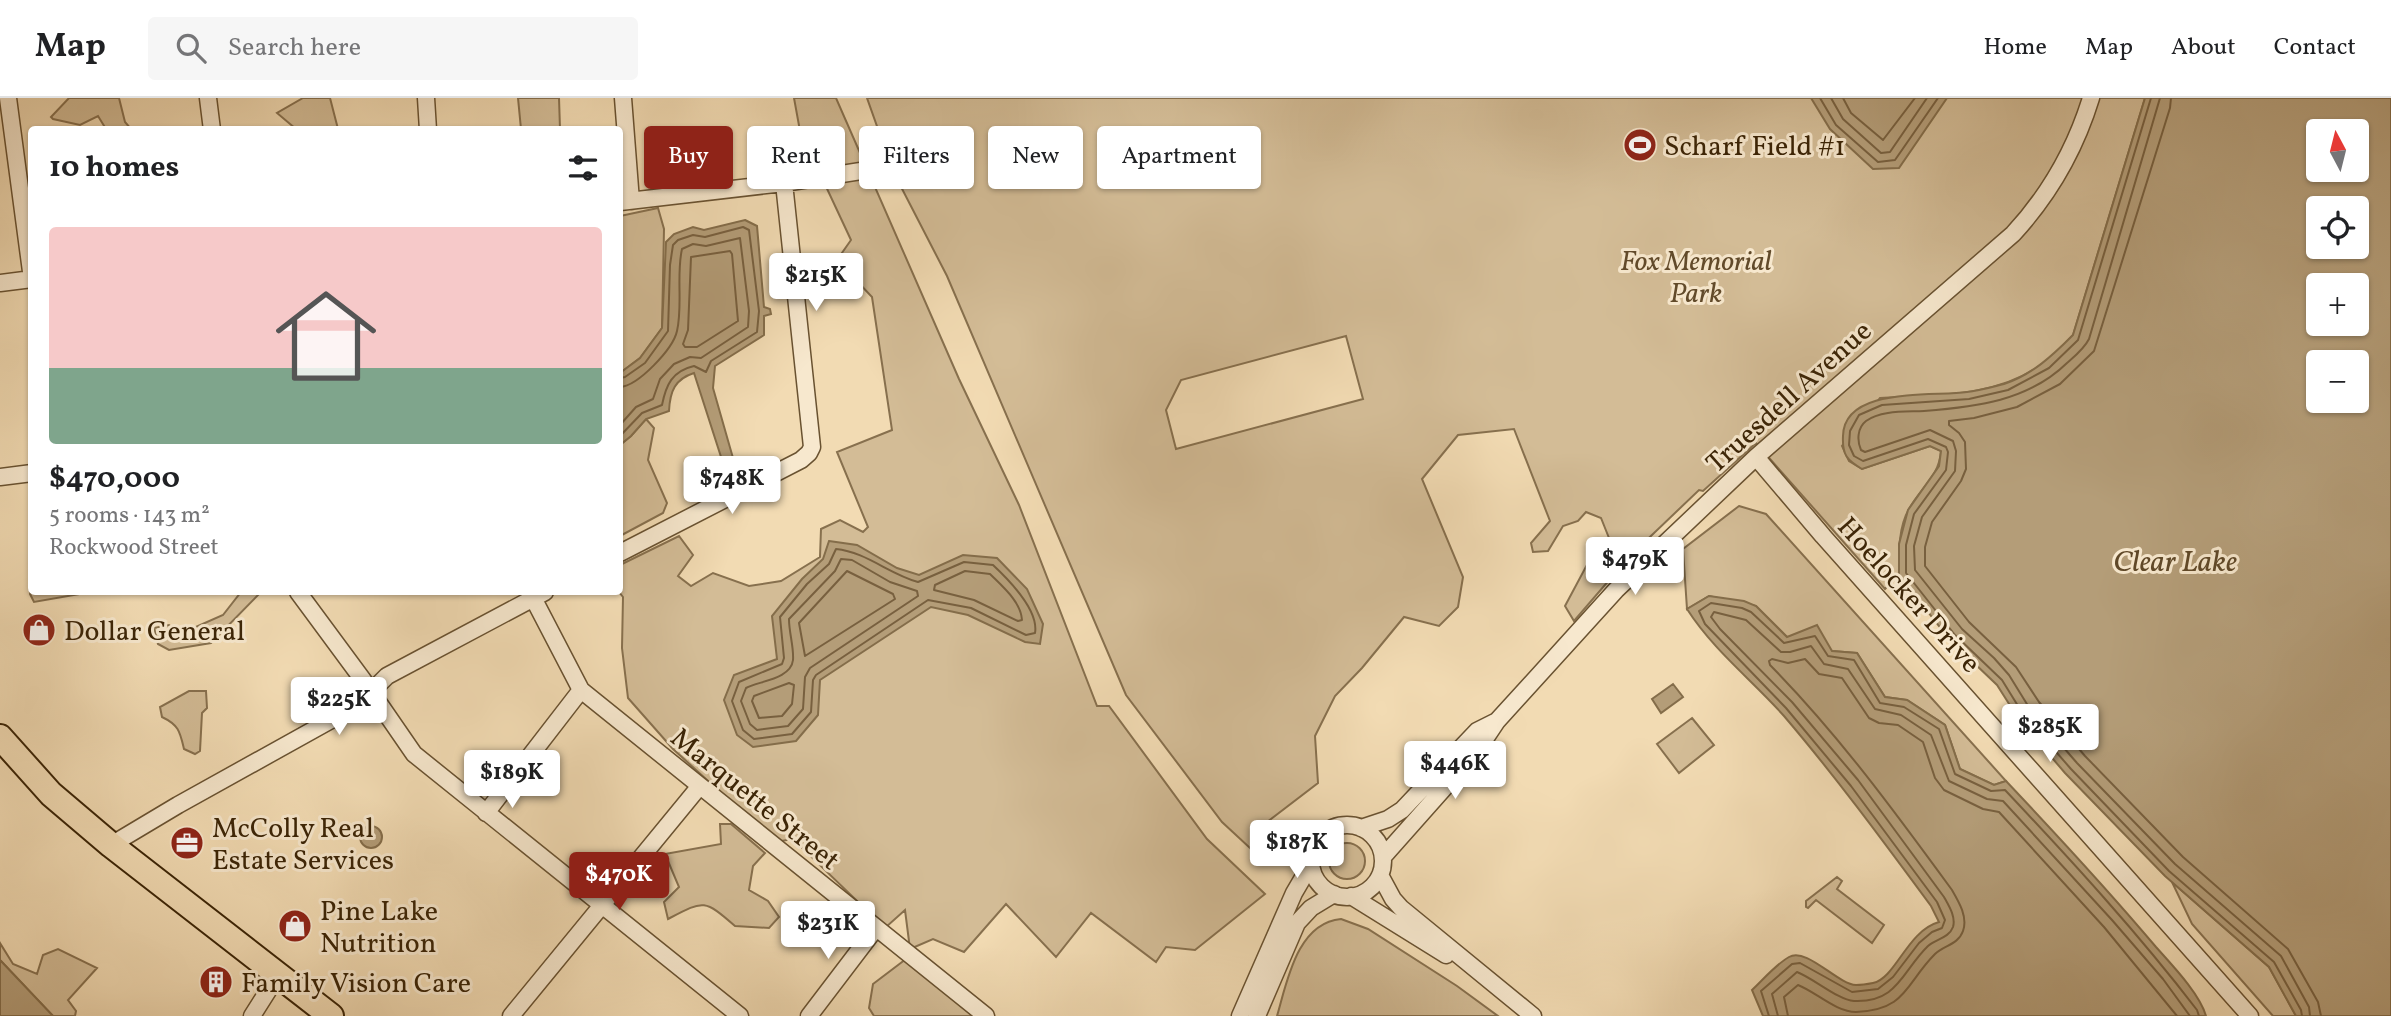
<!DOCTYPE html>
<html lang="en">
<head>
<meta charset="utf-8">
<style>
  :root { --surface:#fff; --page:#f6f6f6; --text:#202124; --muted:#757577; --line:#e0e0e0; --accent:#8f2418 }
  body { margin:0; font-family:Vollkorn,serif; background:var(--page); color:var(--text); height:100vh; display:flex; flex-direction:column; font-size:26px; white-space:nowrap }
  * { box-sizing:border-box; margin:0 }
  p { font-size:23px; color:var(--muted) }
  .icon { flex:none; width:38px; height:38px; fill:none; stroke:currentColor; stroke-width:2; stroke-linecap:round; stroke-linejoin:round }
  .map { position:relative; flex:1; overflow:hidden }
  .details { position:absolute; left:28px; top:28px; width:595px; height:469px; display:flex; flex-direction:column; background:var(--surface); border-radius:7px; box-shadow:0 2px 5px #0004 }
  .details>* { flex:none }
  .banner { position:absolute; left:644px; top:28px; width:665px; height:63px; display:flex; gap:14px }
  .needle { width:46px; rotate:353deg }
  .controls { position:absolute; left:2306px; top:21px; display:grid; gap:14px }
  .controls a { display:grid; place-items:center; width:63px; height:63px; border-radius:7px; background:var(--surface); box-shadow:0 2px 5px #0004; font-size:35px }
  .price { position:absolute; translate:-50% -60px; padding:0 16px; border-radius:7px; background:#fff; color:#222; font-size:23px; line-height:46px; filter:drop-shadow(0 2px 4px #0008) }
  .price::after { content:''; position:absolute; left:50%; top:42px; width:21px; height:16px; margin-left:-10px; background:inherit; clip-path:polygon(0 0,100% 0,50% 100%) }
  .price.selected { background:var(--accent); color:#fff }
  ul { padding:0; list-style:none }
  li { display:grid; align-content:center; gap:14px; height:371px; padding:0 21px }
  li span { display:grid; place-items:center; height:217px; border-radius:7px; color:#555 }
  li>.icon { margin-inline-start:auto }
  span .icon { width:126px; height:126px; fill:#fffc; stroke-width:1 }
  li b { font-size:30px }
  h2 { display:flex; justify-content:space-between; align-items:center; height:84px; padding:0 21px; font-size:30px }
  .chip { padding:0 24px; border-radius:7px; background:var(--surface); box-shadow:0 2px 5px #0004; font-size:24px; line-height:63px }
  .chip.selected { background:var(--accent); color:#fff }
  header { display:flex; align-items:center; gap:42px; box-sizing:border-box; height:98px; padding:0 35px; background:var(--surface); border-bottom:2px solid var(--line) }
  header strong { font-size:33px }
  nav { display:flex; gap:38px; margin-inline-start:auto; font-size:24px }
  .search { width:490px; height:63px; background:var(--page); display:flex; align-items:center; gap:18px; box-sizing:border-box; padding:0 24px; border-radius:7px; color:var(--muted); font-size:26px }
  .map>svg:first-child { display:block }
  .green { fill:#d3bc96; stroke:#87704e; stroke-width:2; fill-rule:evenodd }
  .water { fill:#b49d78; stroke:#846d4a; stroke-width:2; fill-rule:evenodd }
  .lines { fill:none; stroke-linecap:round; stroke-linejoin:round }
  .shore { stroke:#78603f; stroke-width:2 }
  .street-casing { stroke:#695231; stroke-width:19 }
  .primary-casing { stroke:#3b2406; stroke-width:28 }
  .street { stroke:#f7e8ce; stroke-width:16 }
  .primary { stroke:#f2dbb3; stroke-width:24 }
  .labels { text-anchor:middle; stroke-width:6; stroke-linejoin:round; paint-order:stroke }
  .poi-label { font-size:28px; fill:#3b2406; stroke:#f7e8ce; text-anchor:start }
  .park-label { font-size:28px; font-style:italic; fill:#614a2a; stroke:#f7e8ce }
  .street-label { font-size:28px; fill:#3b2406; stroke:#f7e8ce }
  .water-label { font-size:30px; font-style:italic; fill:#5f4828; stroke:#f7e8ce }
</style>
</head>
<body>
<header>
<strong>Map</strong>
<div class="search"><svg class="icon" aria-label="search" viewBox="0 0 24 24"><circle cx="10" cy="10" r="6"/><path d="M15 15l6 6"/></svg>Search here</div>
<nav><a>Home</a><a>Map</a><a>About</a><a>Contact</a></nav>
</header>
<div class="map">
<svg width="2391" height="918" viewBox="0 0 2391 918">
  <rect width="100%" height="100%" fill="#f2dbb3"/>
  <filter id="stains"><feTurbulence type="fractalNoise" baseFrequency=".00286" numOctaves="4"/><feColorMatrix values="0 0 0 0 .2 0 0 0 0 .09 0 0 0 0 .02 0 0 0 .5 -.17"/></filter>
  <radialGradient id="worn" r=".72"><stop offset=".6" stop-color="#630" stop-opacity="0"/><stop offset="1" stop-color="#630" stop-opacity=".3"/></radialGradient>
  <path class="green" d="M 69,0 L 119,0 L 125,24 L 131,31 L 106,31 L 98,18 L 80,27 L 53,21 L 51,19 Z
    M 303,0 L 330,0 L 338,31 L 296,31 L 277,15 Z
    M 518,0 L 559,0 L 560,31 L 521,31 Z
    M 794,0 L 836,0 L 959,281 L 1019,407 L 1097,608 L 1109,608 L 1207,741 L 1265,796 L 1195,852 L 1166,849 L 1156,864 L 1091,815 L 1056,859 L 1006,806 L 964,854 L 933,841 L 910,851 L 905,812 L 885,830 L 793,741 L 775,744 L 673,651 L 628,600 L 622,550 L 623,499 L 619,494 L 620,467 L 679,438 L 693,457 L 678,478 L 691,488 L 713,475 L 749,488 L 781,483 L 820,459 L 821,431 L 840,422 L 863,434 L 868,429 L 837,354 L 892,332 L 872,199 L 837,162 L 851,142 L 800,33 Z
    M 867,0 L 2145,0 L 2073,237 C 2064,246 2056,256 2046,263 C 2000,300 1935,297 1880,300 L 1842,348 L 1849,363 L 1862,371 L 1930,348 L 1941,353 C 1939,379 1921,389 1909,411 C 1898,430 1899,455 1899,477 L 1885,491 L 1756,345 L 1703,393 L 1699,392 L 1629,459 L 1574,523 L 1565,508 L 1589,463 L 1609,440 L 1601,420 L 1586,414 L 1578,423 L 1563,428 L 1548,453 L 1533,454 L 1531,445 L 1550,423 L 1514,331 L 1458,337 L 1422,381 L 1463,479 L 1458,509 L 1439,528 L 1404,519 L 1362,570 L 1335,598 L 1315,638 L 1318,685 L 1254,734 L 1271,747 L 1275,761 L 1265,764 L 1222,724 L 1126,597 L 947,178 L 898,83 L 941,67 L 947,58 L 939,35 L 912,58 L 889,62 ZM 1346,238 L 1363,301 L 1176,351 L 1166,312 L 1181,282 Z
    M 658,110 L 664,131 L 662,230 L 640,260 L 620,275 L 620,118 Z
    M 646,321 L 654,330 L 648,362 L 667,405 L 663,415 L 620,438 L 620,347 L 631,338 Z
    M 1739,408 L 1766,416 L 2006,683 L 1994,687 L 1960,671 L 1945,627 L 1907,602 L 1885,599 L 1857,555 L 1832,553 L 1787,539 L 1756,508 L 1709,498 L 1687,511 L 1683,451 Z
    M 31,490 L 32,494 L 91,494 L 34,504 L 30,496 Z
    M 241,494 L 261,494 L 211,545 L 169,552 L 158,546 L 154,530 L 169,527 L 180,536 L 223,517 Z
    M 189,593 L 206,593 L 207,610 L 202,615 L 200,653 L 195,656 L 184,651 C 180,634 179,627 162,619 L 160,609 Z
    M 1692,620 L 1714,647 L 1679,675 L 1657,646 Z
    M 720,726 L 731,726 L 765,755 L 753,768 L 749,792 L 768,803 L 779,819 L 769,830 L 735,828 C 704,801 704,802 668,821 L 664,804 L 679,789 L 665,756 L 721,746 Z
    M1329 763a18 18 0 1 1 36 0a18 18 0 1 1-36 0Z
    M 1837,779 L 1842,783 L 1837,791 L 1884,827 L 1872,845 L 1816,802 L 1808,810 L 1806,809 L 1806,803 Z
    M 2172,784 L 2269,869 L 2296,918 L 2273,918 L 2192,826 Z
    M 1341,821 L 1368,831 L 1457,888 L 1498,918 L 1277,918 C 1287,884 1297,825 1341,821 Z
    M 0,845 L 13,866 L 37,876 L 43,857 L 58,851 L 97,870 L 68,902 L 76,913 L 75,918 L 53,918 L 0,862 Z
    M 906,861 L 974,918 L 874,918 L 869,910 L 873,886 Z"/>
  <path class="water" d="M 1811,0 L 1947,0 L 1899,70 L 1873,71 L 1830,31 Z
    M 2145,0 L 2391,0 L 2391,918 L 2296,918 L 2269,869 L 2165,778 L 2065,675 L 2018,620 L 1997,587 L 1950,542 L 1899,477 L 1899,446 L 1908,412 L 1939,368 L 1941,353 L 1930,348 L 1862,371 C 1847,362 1842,357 1843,338 C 1844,288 1933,299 1967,294 C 1979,293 1992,289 2004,286 C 2032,277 2053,257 2073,237 ZM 2357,33 L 2357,72 L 2319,72 L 2319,33 ZM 2357,110 L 2357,149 L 2319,149 L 2319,110 ZM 2319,187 L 2357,187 L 2357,226 L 2319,226 ZM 2357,264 L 2357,303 L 2319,303 L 2319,264 Z
    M 745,122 L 757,128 L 764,209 L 770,211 L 771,216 L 764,218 L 764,237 L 715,268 L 713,290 L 735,367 L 733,370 L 723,365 L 694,275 C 675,281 670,293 669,313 L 646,321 L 631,338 L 620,347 L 620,275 L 640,260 L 662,230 L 666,144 L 674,136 L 693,129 L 704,132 Z
    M 829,443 L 857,447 L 897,470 L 919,477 L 963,457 L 997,460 L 1027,491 L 1043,526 L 1040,546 L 1025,544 L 968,517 L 931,509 L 820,582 L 818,617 L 796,643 L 753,649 L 737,637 L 724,602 L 734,577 L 777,561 L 772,518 L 802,481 L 823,461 Z
    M 1709,498 L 1744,503 L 1756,508 L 1787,539 L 1817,527 L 1832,553 L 1857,555 L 1885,599 L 1907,602 L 1945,627 L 1960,671 L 1994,687 L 2006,683 C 2057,737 2108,792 2156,849 C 2172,867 2200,896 2206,918 L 1763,918 L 1752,892 C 1763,882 1775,867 1789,859 C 1807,849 1837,886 1856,887 C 1861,887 1868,886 1873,885 C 1896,880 1907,833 1939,824 L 1931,808 C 1883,743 1836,679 1784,618 C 1752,582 1714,553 1687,511 Z
    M 1673,586 L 1683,599 L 1661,615 L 1652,601 Z
    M360 739a11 11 0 1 1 22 0a11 11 0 1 1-22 0Z
    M 0,862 L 53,918 L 0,918 Z"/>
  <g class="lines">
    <path class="shore" d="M 1820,0 L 1836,27 L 1878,64 L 1895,62 L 1938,0
      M 1831,0 L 1843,21 L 1881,55 L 1890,54 L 1927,0
      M 1843,0 L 1851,15 L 1883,42 L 1915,0
      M 2151,0 L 2078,242 L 2049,270 L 2008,292 L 1969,301 L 1882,307 L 1859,317 L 1850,333 L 1849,347 L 1854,358 L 1863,363 L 1928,341 L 1946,349 L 1948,354 L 1946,372 L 1914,416 L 1906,447 L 1906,475 L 1955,537 L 2002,582 L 2023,616 L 2071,671 L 2169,773 L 2274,864 L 2301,912 L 2302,918
      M 2160,0 L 2089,241 C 2084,251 2075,258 2067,265 C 2028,303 1976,309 1924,313 C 1906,314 1881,312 1866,323 C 1857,330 1857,343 1861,352 L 1865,354 L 1930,332 L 1953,343 L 1956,353 L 1955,373 L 1922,419 L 1914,448 L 1915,472 L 1962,531 L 1994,560 L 2009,577 L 2030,611 L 2077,665 L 2175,766 L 2281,858 L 2309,909 L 2310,918
      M 2171,0 L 2170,10 L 2094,253 L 2060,286 L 2017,309 L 1974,320 L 1949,323 L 1949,327 L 1959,335 L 1965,344 L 1966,371 L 1961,383 L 1932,424 L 1925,449 L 1925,468 L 1969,524 L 2016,569 L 2039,604 L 2085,658 L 2183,759 L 2288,851 L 2318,904 L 2321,918
      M 730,153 L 732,156 L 738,223 L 697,249 L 685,249 L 683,246 L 688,232 L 691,159 Z
      M 620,280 L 625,279 L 645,265 L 668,233 L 670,167 L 673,147 L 678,142 L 693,137 L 705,139 L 743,129 L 749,132 L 759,213 L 757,234 L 711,263 L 706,274 L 694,268 C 672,273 666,287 662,307 L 642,315 L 620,338
      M 620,289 C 638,288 673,251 677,233 C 683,207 676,177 682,151 L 693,146 L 706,148 L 740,140 L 749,213 L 748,229 L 701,260 L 690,259 L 674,266 L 660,281 L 653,301 L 636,309 L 620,327
      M 836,451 C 866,454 889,476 918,484 L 964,464 L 993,467 C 1009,482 1039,512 1035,535 L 1026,537 L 971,510 L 928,502 L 816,577 L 813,582 L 811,614 L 792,636 L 754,641 L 743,632 L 732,603 L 739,584 L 782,566 L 784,560 L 780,519 L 807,486 L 829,466 Z
      M 841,461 L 852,462 L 890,484 L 917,493 L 918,498 L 810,570 L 805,579 L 803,611 L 788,628 L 757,632 L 750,626 L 741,603 L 746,590 C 759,583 791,581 793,562 C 794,549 789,535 789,521 L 835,473 Z
      M 847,473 L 893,496 L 895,501 L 805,558 L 799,525 Z
      M 965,473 L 990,476 C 1003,489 1021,504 1022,522 L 1018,523 L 974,502 L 934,492 L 935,487 Z
      M 789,585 L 794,587 L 792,606 L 782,618 L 759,620 L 752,603 L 754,598 Z
      M 1769,918 L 1761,893 L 1792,866 L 1800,865 L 1852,894 L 1878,891 L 1893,879 L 1919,845 L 1932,834 L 1942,830 L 1945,822 L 1937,804 L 1851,688 L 1786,610 L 1705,526 L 1699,513 L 1711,505 L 1742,510 L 1751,514 L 1784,545 L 1815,538 L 1828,558 L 1854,562 L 1880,605 L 1904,609 L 1939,631 L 1955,676 L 1991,693 L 2005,692 C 2072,763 2138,835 2197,912 L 2199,918
      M 1778,918 L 1772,896 L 1797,874 C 1813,880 1838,902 1854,903 C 1898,905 1902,873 1928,848 C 1936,841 1949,840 1953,829 C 1956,819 1949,808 1944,799 L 1858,682 L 1792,604 L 1720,531 L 1711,519 L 1714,514 L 1746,522 L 1781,554 L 1790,554 L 1811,548 L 1824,566 L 1848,571 L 1875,611 L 1901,617 L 1931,637 L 1949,683 L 1987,701 L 2003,703 L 2112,822 L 2163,881 L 2190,918
      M 1788,918 L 1784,899 L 1798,887 C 1816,894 1836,914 1856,914 C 1907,912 1905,886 1935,856 C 1944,847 1958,847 1963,833 C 1968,819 1959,804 1952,792 C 1895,714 1838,636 1770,567 L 1769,563 L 1772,561 L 1788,565 L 1805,561 L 1819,576 L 1842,580 L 1869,620 L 1879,625 L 1898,627 L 1923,644 L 1935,680 L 1944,692 L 1983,711 L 1999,714 L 2104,829 L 2177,918"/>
    <defs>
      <path id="street" d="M 8,0 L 32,181
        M 208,0 L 212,32
        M 426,0 L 428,32
        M 623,0 L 631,103
        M 620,104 L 784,85 L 880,70 L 923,62 L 943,49
        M 0,185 L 32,181
        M 1756,359 L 1823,438 L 2250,918
        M 0,379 L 32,375
        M 620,455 L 801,362 L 809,355 L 812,349 L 784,85
        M 298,494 L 363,582 L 414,656 L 740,918
        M 530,494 L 581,592 L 986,918
        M 486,715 L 581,592
        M1311 763a36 36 0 1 1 72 0a36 36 0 1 1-72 0Z
        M 1361,730 L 1388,721 L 1402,712 L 1477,633 L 1495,624
        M 111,747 L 178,707 L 358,607 L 387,578 L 545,494
        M 1383,759 L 1477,653 L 1497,623 L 1616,492 L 1756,359 L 2013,136 C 2050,96 2075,52 2091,0
        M 1380,777 L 1393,801 L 1401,810 L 1533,918
        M 1351,798 L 1446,857
        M 252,918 L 278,877
        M 511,918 L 699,689
        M 809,918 L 876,830
        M 1240,918 L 1294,795 L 1311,766
        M 1257,918 L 1297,825 L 1311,810 L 1334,796"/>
      <path id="primary" d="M 0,639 L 51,696 L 111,747 L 331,918"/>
    </defs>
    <use href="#street" class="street-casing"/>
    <use href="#primary" class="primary-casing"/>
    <use href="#street" class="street"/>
    <use href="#primary" class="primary"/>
  </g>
  <defs>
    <symbol id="stadium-disc" viewBox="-11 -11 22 22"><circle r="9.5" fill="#8f2418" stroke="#f7e8ce"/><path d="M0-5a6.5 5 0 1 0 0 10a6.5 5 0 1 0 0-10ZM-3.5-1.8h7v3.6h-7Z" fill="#fff"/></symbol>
    <symbol id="shop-disc" viewBox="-11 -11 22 22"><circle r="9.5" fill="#8f2418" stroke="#f7e8ce"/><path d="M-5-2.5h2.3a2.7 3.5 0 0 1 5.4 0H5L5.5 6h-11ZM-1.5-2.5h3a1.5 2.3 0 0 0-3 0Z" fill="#fff"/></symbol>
    <symbol id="office-disc" viewBox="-11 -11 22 22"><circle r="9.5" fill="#8f2418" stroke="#f7e8ce"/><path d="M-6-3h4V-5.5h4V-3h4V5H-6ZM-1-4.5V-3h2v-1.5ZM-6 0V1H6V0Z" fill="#fff"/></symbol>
    <symbol id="building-disc" viewBox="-11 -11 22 22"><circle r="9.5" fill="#8f2418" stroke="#f7e8ce"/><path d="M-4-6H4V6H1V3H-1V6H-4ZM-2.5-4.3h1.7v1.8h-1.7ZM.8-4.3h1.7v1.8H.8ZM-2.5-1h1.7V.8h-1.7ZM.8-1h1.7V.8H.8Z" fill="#fff"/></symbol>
  </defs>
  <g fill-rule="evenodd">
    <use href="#stadium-disc" x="1621" y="28" width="38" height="38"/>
    <use href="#shop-disc" x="20" y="513" width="38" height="38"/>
    <use href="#office-disc" x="168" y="726" width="38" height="38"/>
    <use href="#shop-disc" x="276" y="809" width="38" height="38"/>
    <use href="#building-disc" x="197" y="865" width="38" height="38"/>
  </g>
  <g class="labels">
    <g class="poi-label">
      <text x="1664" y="57">Scharf Field #1</text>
      <text x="64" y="542">Dollar General</text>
      <text x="212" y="739">McColly Real<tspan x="212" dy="32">Estate Services</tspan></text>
      <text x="320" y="822">Pine Lake<tspan x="320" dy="32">Nutrition</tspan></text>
      <text x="241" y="894">Family Vision Care</text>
    </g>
    <g class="park-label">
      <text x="1696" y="172">Fox Memorial<tspan x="1696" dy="32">Park</tspan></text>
    </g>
    <g class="street-label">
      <text transform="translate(1788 298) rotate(-42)" y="10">Truesdell Avenue</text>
      <text transform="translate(1910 496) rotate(48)" y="10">Hoelocker Drive</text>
      <text transform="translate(756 700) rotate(39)" y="10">Marquette Street</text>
    </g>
    <g class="water-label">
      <text x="2175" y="473">Clear Lake</text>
    </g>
  </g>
  <rect width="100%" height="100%" filter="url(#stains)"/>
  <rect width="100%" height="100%" fill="url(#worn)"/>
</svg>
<div class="controls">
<a><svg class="needle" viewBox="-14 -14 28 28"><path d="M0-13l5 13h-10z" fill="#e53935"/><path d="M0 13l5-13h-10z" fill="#757577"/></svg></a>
<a><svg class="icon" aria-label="locate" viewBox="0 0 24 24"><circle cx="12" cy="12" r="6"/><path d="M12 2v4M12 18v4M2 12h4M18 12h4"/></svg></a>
<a>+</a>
<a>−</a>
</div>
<b class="price" style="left:816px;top:215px">$215K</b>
<b class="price" style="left:732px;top:418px">$748K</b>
<b class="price" style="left:1635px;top:499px">$479K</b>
<b class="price" style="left:339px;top:639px">$225K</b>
<b class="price" style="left:2050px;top:666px">$285K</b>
<b class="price" style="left:1455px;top:703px">$446K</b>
<b class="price" style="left:512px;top:712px">$189K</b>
<b class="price" style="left:1297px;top:782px">$187K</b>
<b class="price selected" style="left:619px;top:814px">$470K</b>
<b class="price" style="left:828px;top:863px">$231K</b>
<div class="banner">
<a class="chip selected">Buy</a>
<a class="chip">Rent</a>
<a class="chip">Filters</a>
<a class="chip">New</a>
<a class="chip">Apartment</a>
</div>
<section class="details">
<h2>10 homes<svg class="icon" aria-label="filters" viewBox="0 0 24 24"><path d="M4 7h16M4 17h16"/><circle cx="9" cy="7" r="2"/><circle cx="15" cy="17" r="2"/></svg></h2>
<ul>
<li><span style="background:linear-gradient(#f6c9c9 65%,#7fa58c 0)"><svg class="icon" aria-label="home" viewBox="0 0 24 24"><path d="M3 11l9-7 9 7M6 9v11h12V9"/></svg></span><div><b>$470,000</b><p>5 rooms · 143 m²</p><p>Rockwood Street</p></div></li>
</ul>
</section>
</div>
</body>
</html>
